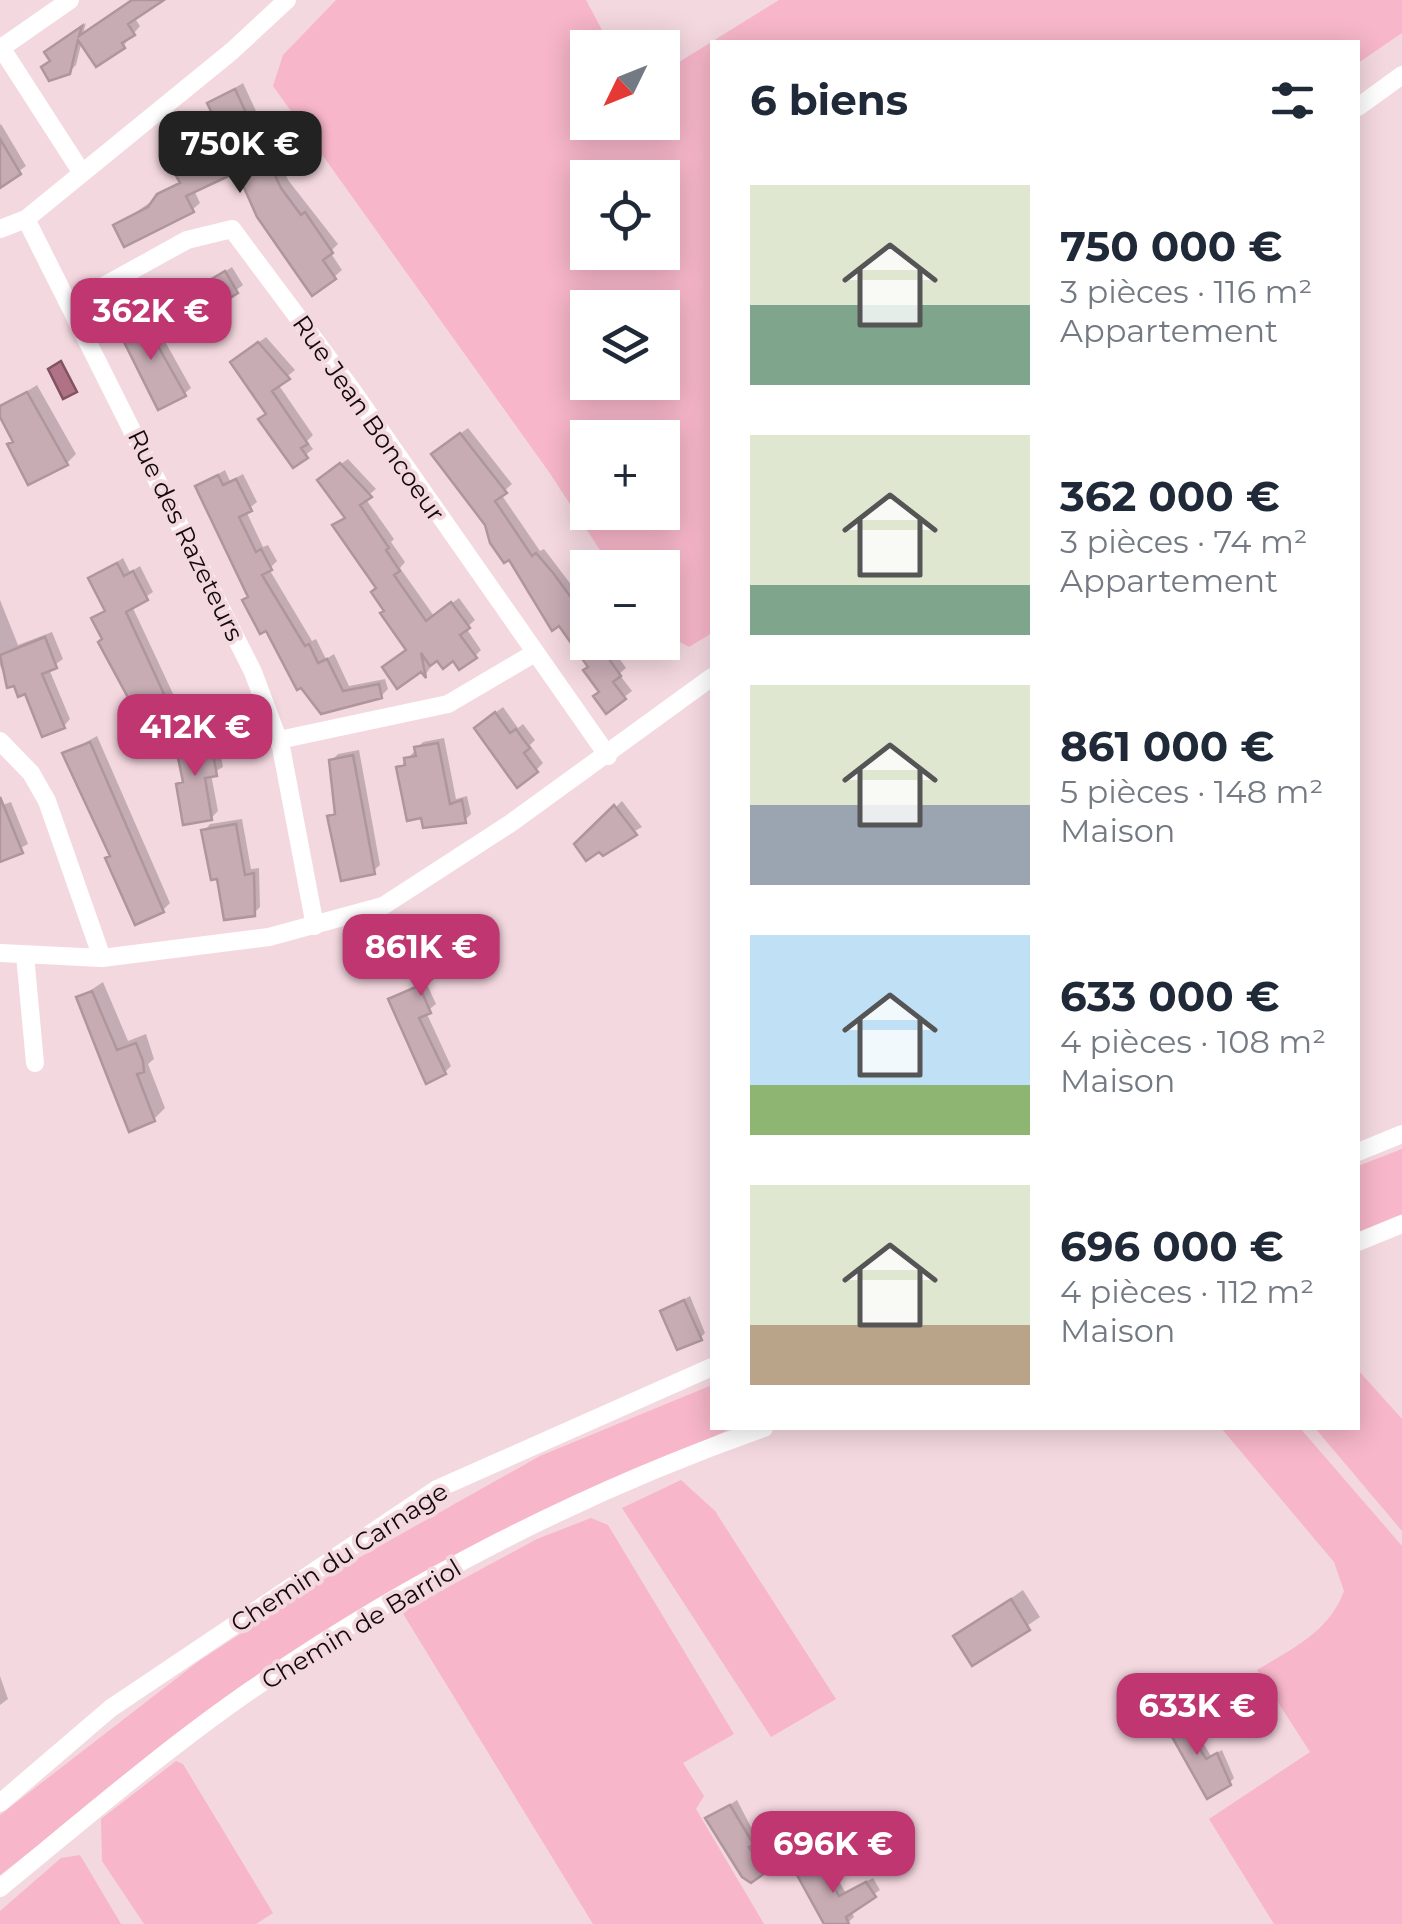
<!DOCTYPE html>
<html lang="fr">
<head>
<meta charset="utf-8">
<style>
  :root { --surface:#fff; --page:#f6f6f7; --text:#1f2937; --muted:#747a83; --accent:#bf3671 }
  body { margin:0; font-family:Montserrat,sans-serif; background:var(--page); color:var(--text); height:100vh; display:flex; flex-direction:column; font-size:38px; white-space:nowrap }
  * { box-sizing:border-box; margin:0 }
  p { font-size:32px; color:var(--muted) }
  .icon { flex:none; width:55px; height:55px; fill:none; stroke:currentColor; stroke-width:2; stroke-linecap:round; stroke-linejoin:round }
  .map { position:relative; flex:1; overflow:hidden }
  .panel { position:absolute; left:710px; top:40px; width:650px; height:1390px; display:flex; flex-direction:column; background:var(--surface); border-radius:0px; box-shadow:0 5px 25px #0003 }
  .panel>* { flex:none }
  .needle { width:65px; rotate:227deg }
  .fabs { position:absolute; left:570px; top:30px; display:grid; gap:20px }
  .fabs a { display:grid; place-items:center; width:110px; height:110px; border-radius:0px; background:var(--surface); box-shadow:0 5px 25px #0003; font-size:50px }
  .price { position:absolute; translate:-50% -85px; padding:0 22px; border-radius:20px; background:var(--accent); color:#fff; font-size:32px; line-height:65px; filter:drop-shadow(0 2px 5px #0008) }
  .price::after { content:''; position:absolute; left:50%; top:60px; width:30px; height:22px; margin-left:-15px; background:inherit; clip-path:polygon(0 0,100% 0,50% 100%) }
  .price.on { background:#222; color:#fff }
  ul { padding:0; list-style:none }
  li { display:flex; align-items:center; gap:30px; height:250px; padding:0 40px }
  li span { display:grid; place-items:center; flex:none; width:280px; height:200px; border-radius:0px; color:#555 }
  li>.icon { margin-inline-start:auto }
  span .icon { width:120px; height:120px; fill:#fffc; stroke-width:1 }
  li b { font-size:42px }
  h2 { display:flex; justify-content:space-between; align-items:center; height:120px; padding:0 40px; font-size:42px }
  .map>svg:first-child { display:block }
  .green { fill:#f7b6ca; fill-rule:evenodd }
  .water { fill:#b07286; stroke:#815361; stroke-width:2.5 }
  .shadow { fill:#0003 }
  .building { fill:#c7acb4; stroke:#af969d; stroke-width:2.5 }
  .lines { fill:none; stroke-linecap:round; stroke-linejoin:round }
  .minor { stroke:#fff; stroke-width:18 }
  .labels { text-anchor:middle; stroke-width:8; stroke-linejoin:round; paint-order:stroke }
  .street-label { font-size:25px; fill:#120a0c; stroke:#f4d8e0 }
</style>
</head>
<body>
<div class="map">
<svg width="1402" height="1924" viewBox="0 0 1402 1924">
  <rect width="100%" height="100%" fill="#f4d8e0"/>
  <path class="green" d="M 336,0 L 586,0 L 611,47 L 588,48 L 588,122 L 662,122 L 663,72 L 779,0 L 1402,0 L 1402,33 L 1358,63 L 1358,42 L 712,42 L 712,633 L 689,647 L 663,633 L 662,568 L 611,567 L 549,472 L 273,86 L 283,55 ZM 588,178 L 662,178 L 662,252 L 588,252 ZM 588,308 L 662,308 L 662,382 L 588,382 ZM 588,438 L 662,438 L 662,512 L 588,512 Z
    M 1402,1149 L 1402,1214 L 1358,1232 L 1358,1166 Z
    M 1358,1370 L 1402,1419 L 1402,1531 L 1315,1428 L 1358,1428 Z
    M 712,1385 L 712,1428 L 732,1428 L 487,1538 L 344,1622 L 256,1677 L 0,1875 L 0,1815 L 199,1661 L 346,1565 L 540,1456 Z
    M 1221,1428 L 1300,1428 L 1402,1546 L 1402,1924 L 1274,1924 L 1209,1819 L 1310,1752 L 1257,1670 C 1293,1648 1329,1632 1344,1591 L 1334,1562 Z
    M 681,1480 L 715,1511 L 836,1699 L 771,1737 L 622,1508 Z
    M 591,1518 L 608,1525 L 734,1734 L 683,1763 L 704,1796 L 696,1809 L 764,1924 L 593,1924 L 402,1612 L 537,1539 Z
    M 176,1761 L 183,1764 L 273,1913 L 256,1924 L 144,1924 L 102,1861 L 101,1819 Z
    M 80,1855 L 121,1924 L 0,1924 L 0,1911 L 61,1858 Z"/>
  <path class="water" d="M 61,361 L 77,392 L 63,399 L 48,369 Z"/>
  <path class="shadow" d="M 133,0 L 159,0 L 134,17 L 140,26 L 123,46 L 82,41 L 76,65 L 69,72 L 52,60 L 53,46 L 86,23 L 83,34 Z
    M 243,83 L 288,180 L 338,244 L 330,252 L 342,270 L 334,277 L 238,169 L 194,190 L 200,203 L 192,210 L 116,226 L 181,181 L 176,171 L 184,163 L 228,142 L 210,103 Z
    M 1,124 L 26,166 L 0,185 L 0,125 Z
    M 232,267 L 243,285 L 224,299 L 227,306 L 221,313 L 205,322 L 188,295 Z
    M 147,309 L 191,388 L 184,394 L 119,326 Z
    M 266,337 L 295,370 L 278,384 L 313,435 L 307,441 L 313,449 L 293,465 L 240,356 Z
    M 37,385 L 76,454 L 67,463 L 10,445 L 15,440 L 0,408 Z
    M 468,428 L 512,484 L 501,494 L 540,551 L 544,549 L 585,603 L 588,642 L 608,642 L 626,668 L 619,674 L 632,691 L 606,711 L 590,666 L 487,524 L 441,448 Z
    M 348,459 L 376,489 L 365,498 L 394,539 L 391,542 L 405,562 L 400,568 L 434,616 L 459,598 L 475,620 L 466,628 L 481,650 L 475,656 L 437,657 L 426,674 L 408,649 L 379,587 L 335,525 L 347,516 L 327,474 Z
    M 225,470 L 230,481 L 243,474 L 257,502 L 246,511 L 263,547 L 268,545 L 277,561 L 269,569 L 312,641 L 316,639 L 326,659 L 334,654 L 349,686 L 385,679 L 388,689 L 381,696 L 322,712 L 250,595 L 198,486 Z
    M 123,558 L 130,572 L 140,566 L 153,592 L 132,606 L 175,698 L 168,705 L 176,720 L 169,726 L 94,619 L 107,609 L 91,578 Z
    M 0,600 L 18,645 L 52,632 L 63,659 L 49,669 L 70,719 L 64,726 L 15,682 L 8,685 L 0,665 Z
    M 503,707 L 518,728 L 523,724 L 535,740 L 530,745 L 543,763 L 536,770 L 484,721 Z
    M 216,731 L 223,767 L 211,774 L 218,811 L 211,818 L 179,784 L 185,778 L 178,744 L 184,737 Z
    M 97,736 L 170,903 L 163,910 L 112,855 L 65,754 Z
    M 444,738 L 456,799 L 467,796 L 471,814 L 464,821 L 399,768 L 423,742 Z
    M 359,750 L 380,865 L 373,871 L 330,817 L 337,809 L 331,761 L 338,754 Z
    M 622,801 L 642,827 L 587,858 L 577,845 Z
    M 11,802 L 28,844 L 0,859 L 0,806 Z
    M 242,819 L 251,869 L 259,868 L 260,907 L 254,913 L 220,876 L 204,831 L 210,824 Z
    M 417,927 L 438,951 L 460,932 L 470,944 L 425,980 L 436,1004 L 426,1012 L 451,1066 L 445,1072 L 391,1000 L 417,984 L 396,940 Z
    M 103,982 L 128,1041 L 146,1034 L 154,1059 L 148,1064 L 165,1108 L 154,1119 L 79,998 Z
    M 690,1296 L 705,1333 L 700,1338 L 663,1311 Z
    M 1023,1590 L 1040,1617 L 973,1663 L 956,1636 Z
    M 0,1676 L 8,1699 L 0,1705 Z
    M 1181,1707 L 1211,1756 L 1222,1750 L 1234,1778 L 1229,1783 L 1165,1720 Z
    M 737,1800 L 770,1864 L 763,1871 L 708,1819 Z
    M 827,1859 L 845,1892 L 873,1878 L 880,1890 L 851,1910 L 854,1917 L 846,1924 L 827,1924 L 800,1875 Z"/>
  <path class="building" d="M 132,0 L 164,0 L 128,24 L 135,35 L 122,43 L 125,48 L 96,67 L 78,40 L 70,74 L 49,81 L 41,67 L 50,61 L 44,52 L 82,26 L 79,36 Z
    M 235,89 L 281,188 L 301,215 L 305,212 L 333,253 L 323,260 L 336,279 L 312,296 L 257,217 L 237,172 L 186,196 L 194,212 L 124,247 L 113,225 L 148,207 L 157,194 L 180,183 L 173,170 L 227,144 L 207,103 Z
    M 0,139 L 21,174 L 0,188 Z
    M 225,271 L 238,293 L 217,306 L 222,315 L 204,325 L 185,295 Z
    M 140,314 L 186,396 L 158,410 L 116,326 Z
    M 258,342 L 290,379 L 272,391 L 308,444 L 301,448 L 308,458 L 293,468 L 258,419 L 266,414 L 230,362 Z
    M 27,392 L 68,465 L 28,485 L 7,444 L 13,442 L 0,417 L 0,406 Z
    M 460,433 L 507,493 L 495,501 L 532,556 L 536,553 L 554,574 L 588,621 L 588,642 L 597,642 L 621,676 L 613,682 L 626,699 L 606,714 L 593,696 L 599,692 L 583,670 L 588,667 L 559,626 L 552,631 L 509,560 L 504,563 L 490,543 L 485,525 L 431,454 Z
    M 340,463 L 372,497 L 360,505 L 389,548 L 386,550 L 400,571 L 394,575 L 426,621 L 451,602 L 470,628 L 460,635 L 477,658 L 459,670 L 453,661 L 443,669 L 437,661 L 430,666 L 421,653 L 426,678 L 421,672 L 397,689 L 382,667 L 406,650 L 380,613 L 384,611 L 371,592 L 376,588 L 332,525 L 345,518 L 317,480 Z
    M 218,475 L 223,485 L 236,479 L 252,511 L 239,517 L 256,552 L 261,549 L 272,570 L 262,575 L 305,646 L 309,644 L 318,663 L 327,659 L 343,691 L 379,684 L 382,698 L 321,714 L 301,688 L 297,690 L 266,631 L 260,634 L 242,600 L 248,597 L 195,486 Z
    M 117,563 L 124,576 L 133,571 L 148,600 L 126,612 L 170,707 L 162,711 L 171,728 L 150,738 L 98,642 L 102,639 L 91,618 L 105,611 L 88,578 Z
    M 45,637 L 57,668 L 42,674 L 65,728 L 42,737 L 25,694 L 18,697 L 14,686 L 7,688 L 0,655 Z
    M 495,712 L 510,733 L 516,729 L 523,739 L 530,748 L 524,753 L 538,772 L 517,788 L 474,728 Z
    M 210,736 L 217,776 L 205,778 L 212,820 L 183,825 L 176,784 L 183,782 L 175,743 Z
    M 90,742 L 164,912 L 135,925 L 105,858 L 110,856 L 62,753 Z
    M 438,743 L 450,804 L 462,800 L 466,823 L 423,828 L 421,818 L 407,821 L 396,767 L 405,765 L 404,758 L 416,756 L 414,747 Z
    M 353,755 L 375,874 L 341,881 L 327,816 L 335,814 L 329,760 Z
    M 0,797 L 23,853 L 0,862 Z
    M 614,805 L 637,835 L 603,856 L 599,852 L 586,861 L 574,844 Z
    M 236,824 L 245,875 L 254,873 L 255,916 L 224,920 L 217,879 L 211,880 L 201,830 Z
    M 410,932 L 430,956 L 451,936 L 466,953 L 420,988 L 431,1013 L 419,1018 L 446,1074 L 426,1084 L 388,999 L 416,987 L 393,940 Z
    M 92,991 L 117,1050 L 136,1043 L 143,1061 L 144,1072 L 137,1074 L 155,1121 L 129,1132 L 76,997 Z
    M 684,1300 L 702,1340 L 677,1350 L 660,1311 Z
    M 1011,1599 L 1030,1630 L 972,1666 L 953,1636 Z
    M 1176,1709 L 1206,1759 L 1217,1753 L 1231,1785 L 1207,1799 L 1162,1719 Z
    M 730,1805 L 754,1845 L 749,1847 L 765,1873 L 751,1883 L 742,1877 L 705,1818 Z
    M 820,1863 L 839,1896 L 866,1882 L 876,1897 L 846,1917 L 849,1924 L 824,1924 L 797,1875 Z"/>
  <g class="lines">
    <path class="minor" d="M 0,46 L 82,173
      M 1,48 L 70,0
      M 1358,107 L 1402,75
      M 26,219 L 253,672 L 281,747 L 315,926
      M 0,229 L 26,219 L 232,51 L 287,0
      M 71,304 L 187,240 L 232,229 L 352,390 L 608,756
      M 279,740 L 448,704 L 533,654
      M 0,741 L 31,773 L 47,801 L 102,958
      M 0,953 L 102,958 L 269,937 L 383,906 L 511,823 L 712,677
      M 25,955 L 35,1063
      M 1358,1152 L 1402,1134
      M 1358,1242 L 1402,1224
      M 0,1803 L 111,1708 L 437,1489 L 712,1367
      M 0,1888 C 82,1821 163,1751 251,1690 C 407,1582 584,1491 764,1428"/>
  </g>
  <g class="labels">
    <g class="street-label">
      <text transform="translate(369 418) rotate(55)" y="9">Rue Jean Boncoeur</text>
      <text transform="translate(186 535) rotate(64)" y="9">Rue des Razeteurs</text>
      <text transform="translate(339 1557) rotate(-33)" y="9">Chemin du Carnage</text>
      <text transform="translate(361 1624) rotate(-31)" y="9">Chemin de Barriol</text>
    </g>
  </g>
</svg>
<div class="fabs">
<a><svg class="needle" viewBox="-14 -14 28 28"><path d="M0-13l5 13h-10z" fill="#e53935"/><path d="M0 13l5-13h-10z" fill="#747a83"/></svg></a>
<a><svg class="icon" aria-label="locate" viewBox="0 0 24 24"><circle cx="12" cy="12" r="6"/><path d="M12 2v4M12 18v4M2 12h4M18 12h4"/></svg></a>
<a><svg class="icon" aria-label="layers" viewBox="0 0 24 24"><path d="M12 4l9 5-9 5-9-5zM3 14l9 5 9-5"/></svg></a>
<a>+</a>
<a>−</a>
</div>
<b class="price on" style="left:240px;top:196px">750K €</b>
<b class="price" style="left:151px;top:363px">362K €</b>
<b class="price" style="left:195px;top:779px">412K €</b>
<b class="price" style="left:421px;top:999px">861K €</b>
<b class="price" style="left:1197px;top:1758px">633K €</b>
<b class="price" style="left:833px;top:1896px">696K €</b>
<section class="panel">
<h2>6 biens<svg class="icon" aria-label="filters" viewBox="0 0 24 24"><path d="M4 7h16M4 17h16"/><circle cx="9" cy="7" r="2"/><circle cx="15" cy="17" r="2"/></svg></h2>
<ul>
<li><span style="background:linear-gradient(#dfe7d0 60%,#7fa58c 0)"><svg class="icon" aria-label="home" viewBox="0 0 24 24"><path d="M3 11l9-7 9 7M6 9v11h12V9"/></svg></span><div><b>750 000 €</b><p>3 pièces · 116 m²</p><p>Appartement</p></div></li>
<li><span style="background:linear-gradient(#dfe7d0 75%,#7fa58c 0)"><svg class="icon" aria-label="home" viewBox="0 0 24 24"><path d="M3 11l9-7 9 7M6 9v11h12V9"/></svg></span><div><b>362 000 €</b><p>3 pièces · 74 m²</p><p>Appartement</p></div></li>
<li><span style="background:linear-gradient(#dfe7d0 60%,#9aa5b1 0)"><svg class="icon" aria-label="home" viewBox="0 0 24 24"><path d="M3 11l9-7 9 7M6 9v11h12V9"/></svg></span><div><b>861 000 €</b><p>5 pièces · 148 m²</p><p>Maison</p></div></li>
<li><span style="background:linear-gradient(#bfe0f5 75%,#8fb573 0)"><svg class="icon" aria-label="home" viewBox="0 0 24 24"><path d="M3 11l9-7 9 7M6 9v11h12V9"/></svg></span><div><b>633 000 €</b><p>4 pièces · 108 m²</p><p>Maison</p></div></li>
<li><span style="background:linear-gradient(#dfe7d0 70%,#b9a48a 0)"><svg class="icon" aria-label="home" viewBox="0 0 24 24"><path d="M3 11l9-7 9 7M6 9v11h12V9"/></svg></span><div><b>696 000 €</b><p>4 pièces · 112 m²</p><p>Maison</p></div></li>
</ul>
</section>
</div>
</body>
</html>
